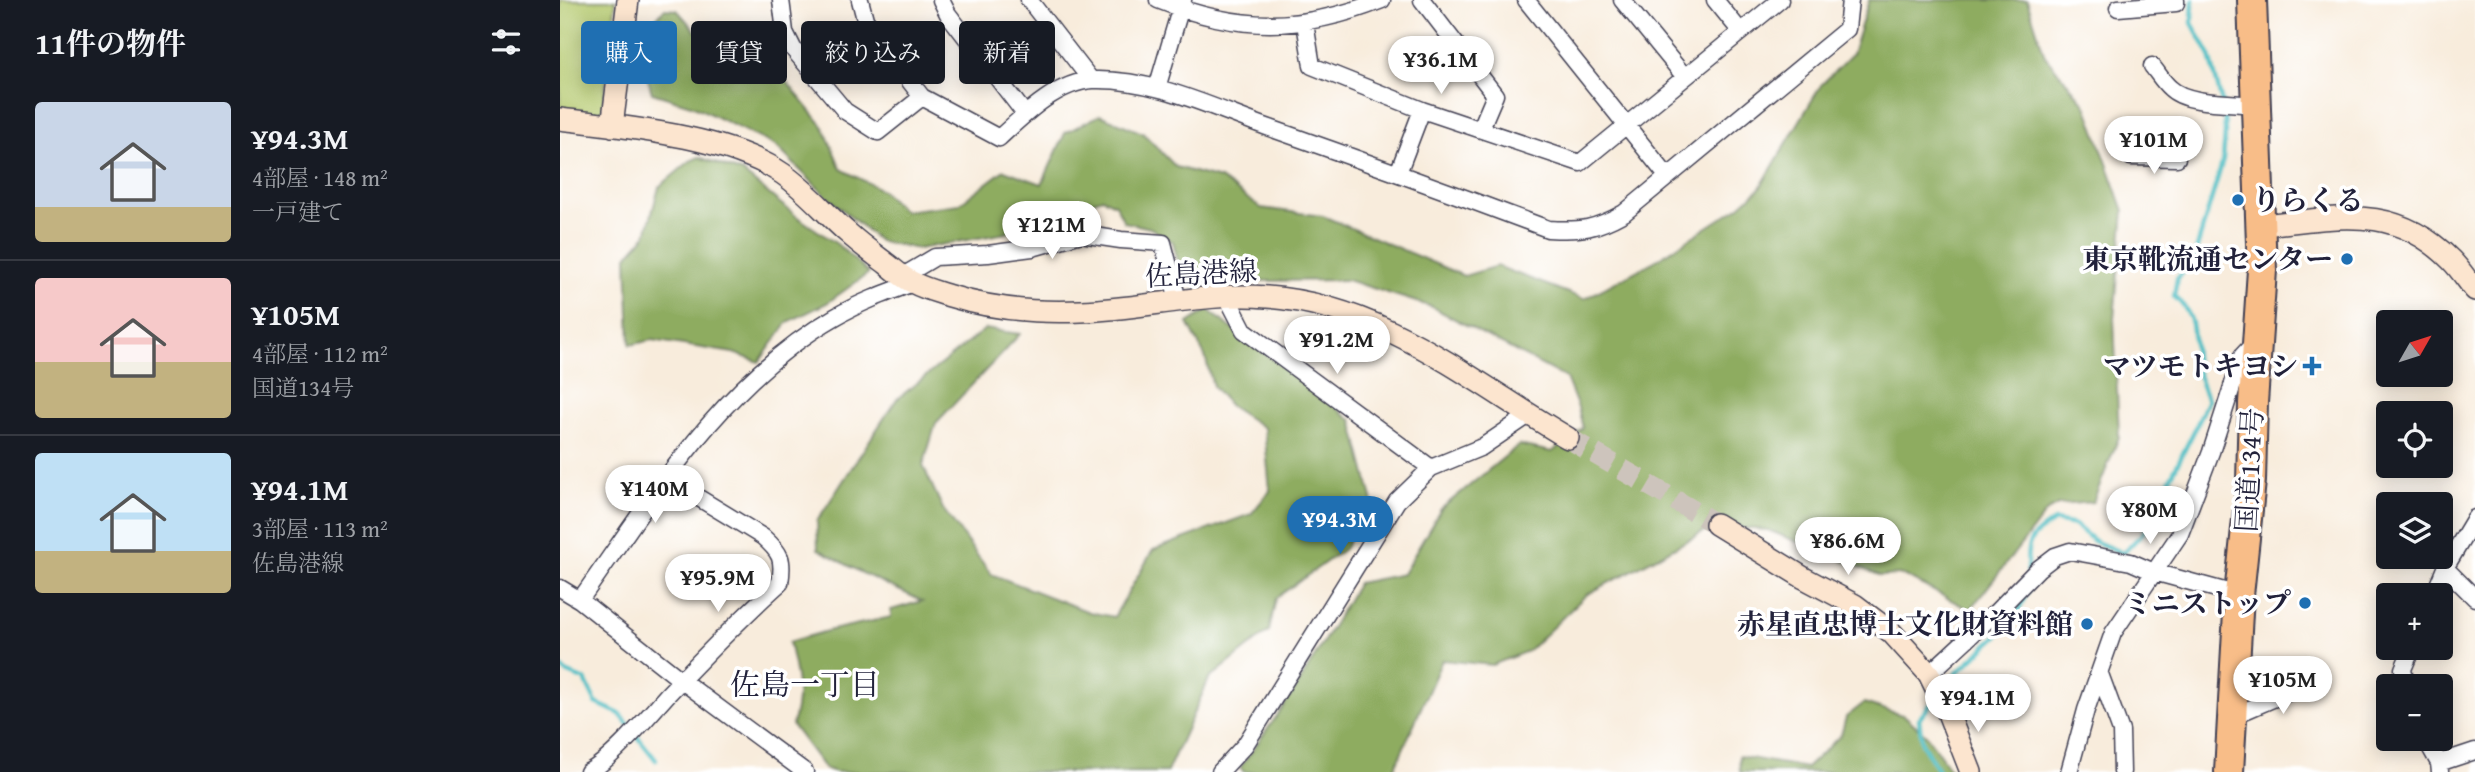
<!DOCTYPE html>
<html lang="ja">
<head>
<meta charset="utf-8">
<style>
  :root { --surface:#171b24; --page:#20242c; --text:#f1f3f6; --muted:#9ea1a6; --line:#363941; --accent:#1f6fb2 }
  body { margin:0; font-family:"Gentium Book Plus","Noto Serif JP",serif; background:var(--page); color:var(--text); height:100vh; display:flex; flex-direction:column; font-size:26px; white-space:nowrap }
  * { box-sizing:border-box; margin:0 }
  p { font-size:23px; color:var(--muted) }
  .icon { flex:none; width:38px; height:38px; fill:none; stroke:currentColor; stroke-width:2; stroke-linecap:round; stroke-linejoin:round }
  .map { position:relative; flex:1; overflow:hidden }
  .panel { display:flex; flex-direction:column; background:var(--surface); width:560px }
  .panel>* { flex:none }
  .top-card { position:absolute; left:21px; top:21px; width:665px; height:63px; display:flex; gap:14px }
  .needle { width:46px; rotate:51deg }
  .buttons { position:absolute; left:1816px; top:310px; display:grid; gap:14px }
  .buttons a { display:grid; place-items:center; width:77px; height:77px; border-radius:7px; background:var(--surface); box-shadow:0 4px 18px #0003; font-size:35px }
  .price { position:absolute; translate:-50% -60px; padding:0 16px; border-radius:24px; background:#fff; color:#222; font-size:23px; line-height:46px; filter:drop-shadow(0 2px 4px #0008) }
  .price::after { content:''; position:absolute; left:50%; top:42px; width:21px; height:16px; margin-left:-10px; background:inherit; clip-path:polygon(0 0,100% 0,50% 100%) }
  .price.current { background:var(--accent); color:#fff }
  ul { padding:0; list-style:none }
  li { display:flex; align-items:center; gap:21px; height:175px; padding:0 35px }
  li+li { border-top:2px solid var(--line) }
  li span { display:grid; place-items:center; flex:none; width:196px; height:140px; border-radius:7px; color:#555 }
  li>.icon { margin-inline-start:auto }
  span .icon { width:84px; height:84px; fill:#fffc; stroke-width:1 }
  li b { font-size:30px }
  h2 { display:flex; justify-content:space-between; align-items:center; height:84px; padding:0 35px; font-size:30px }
  .chip { padding:0 24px; border-radius:7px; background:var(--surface); box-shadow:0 4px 18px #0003; font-size:24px; line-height:63px }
  .chip.current { background:var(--accent); color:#fff }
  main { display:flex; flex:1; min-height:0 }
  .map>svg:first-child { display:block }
  .green { fill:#b3c86c; stroke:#6a7554; stroke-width:2 }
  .forest { fill:#8eac60; stroke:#58674e; stroke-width:2 }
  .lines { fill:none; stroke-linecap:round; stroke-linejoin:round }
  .stream { stroke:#51bfc5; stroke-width:4.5 }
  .secondary-tunnel { stroke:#cdc4bc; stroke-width:21; stroke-dasharray:21 10; stroke-linecap:butt }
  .street-casing { stroke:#424053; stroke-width:19 }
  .secondary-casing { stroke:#424053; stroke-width:24 }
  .highway-casing { stroke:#424053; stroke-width:32 }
  .street { stroke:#fff; stroke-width:16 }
  .secondary { stroke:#fce5cf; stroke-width:21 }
  .highway { stroke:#f8bd88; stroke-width:28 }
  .poi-dot { fill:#1f6fb2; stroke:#fff; stroke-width:2.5 }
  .labels { text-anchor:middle; stroke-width:7; stroke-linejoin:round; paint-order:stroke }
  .poi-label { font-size:28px; font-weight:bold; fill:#22223b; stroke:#fff; text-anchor:end }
  .street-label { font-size:28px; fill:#22223b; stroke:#fff }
  .neighbourhood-label { font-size:30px; fill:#22223b; stroke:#fff }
</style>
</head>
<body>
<main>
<section class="panel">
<h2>11件の物件<svg class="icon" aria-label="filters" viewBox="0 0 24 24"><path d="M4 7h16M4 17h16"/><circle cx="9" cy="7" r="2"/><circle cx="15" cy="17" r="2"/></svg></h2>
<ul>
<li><span style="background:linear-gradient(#c9d6e8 75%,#c2b280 0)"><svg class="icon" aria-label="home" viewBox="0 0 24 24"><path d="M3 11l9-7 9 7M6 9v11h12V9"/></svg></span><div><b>¥94.3M</b><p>4部屋 · 148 m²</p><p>一戸建て</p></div></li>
<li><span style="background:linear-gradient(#f6c9c9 60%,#c2b280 0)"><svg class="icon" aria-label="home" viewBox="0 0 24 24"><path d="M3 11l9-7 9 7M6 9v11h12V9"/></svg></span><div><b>¥105M</b><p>4部屋 · 112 m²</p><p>国道134号</p></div></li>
<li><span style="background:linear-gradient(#bfe0f5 70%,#c2b280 0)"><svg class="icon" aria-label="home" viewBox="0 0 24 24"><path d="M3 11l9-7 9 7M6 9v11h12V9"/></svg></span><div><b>¥94.1M</b><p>3部屋 · 113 m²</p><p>佐島港線</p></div></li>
</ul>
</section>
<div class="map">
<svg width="1915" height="772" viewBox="0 0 1915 772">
  <rect width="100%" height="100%" fill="#fff"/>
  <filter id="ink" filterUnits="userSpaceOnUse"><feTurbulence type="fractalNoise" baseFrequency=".0143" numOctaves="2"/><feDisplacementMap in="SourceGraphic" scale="14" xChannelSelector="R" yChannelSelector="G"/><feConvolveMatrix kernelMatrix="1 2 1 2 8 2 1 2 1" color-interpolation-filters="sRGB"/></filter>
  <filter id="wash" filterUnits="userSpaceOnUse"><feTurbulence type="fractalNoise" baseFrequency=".00686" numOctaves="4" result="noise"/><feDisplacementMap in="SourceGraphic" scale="28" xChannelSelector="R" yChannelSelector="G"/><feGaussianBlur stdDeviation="1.57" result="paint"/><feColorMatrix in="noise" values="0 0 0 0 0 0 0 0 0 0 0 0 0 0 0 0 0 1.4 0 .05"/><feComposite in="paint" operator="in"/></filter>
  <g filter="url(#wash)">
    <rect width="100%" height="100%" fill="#f8ecdc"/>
    <path class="green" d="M 0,0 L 56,0 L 42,116 L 0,111 Z"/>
    <path class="forest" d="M 1309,0 L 1467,0 L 1485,56 L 1526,105 L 1564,211 L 1554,318 L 1559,437 L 1533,502 L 1498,505 L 1487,511 L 1410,610 L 1343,575 L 1321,576 L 1208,530 L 1162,527 L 1143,532 L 1026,595 L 968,651 L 932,665 L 882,660 L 833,772 L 684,772 L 680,768 L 735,690 L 798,583 L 843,574 L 881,509 L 959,445 L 992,452 L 1023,428 L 1018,408 L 1006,378 L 872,307 L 787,280 L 623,282 L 613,242 L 590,228 L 564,222 L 555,204 L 542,198 L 446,233 L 358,249 L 319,241 L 264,194 L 216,146 L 134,106 L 92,93 L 84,66 L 95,20 L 104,9 L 117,10 L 157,55 L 227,82 L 263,126 L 281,169 L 320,189 L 344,211 L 399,204 L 444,170 L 482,184 L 505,133 L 540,115 L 583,133 L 616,167 L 660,179 L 701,208 L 763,216 L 904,276 L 937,266 L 1024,299 L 1093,262 L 1180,206 L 1200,188 L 1261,85 L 1292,54 Z
      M 139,157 L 183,173 L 236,216 L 277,244 L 309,273 L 267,303 L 228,322 L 199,362 L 173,353 L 92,340 L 70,345 L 67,256 L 86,235 L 99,187 L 130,161 Z
      M 648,310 L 792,420 L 813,502 L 784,549 L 716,598 L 709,631 L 649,679 L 607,772 L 277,772 L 265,769 L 232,725 C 242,692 236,675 229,642 L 267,631 L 331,617 L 331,610 L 362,601 L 300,572 L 258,549 L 257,521 L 336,400 L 425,329 L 460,334 L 376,423 L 363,466 L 383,509 L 431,574 L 529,612 L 554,617 L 593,550 L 691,514 L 710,491 L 704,428 L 670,406 L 653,386 L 645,356 L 628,323 Z
      M 1304,703 L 1345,716 L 1367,736 L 1392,772 L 1180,772 L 1179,756 L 1246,768 L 1281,735 L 1286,717 Z"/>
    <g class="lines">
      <path class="stream" d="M 1468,573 C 1466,540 1468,538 1495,521 L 1515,525 L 1534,541 L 1563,553 L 1583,533 L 1635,429 L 1648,400 C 1642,386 1636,372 1635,357 C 1633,329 1636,316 1614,296 L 1617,279 L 1633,261 L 1663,160 L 1665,133 L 1664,111 L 1650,56 L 1632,23 L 1633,0
        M 0,666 L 6,672 L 25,680 L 36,703 L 60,714 L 72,729
        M 1383,690 L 1398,672 L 1454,620 L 1469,588
        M 1375,699 L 1359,719 L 1362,743 L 1379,772
        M 77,736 L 96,760"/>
    </g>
  </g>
  <g filter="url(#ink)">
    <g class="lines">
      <path class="secondary-tunnel" d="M 1008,438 L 1156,524"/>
      <defs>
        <path id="street" d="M 221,0 L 225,32 L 234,50 L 285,111 L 318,132 L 362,97
          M 300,0 L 305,19 L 317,39 L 362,97 L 439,138 C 464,115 497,82 533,80 C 593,78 651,107 707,127 C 801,160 895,194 988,229 C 1022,231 1035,229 1064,213 L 1287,29 L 1290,0
          M 381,0 L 388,14 L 465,114
          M 469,0 L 531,80
          M 598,0 C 678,32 742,32 822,0
          M 862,0 L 935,95 L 921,128
          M 966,0 L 1107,176
          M 1062,0 L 1125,77
          M 1155,0 L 1181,32
          M 1558,8 L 1616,3 L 1616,0
          M 745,23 L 752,66 L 862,110 L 1020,163 L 1220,0
          M 1592,66 C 1598,73 1603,82 1610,88 C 1627,105 1673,102 1696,105
          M 597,88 L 623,0
          M 1571,157 L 1617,158
          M 838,173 L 862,110
          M 343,276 L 375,257 L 428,254 L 472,248 L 521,234 L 561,240 L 603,243 L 618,300
          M 667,297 L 684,330 L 871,468
          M 1885,568 L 1915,598
          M 0,588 L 20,600
          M 1874,595 L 1885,568 L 1915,518
          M 1369,674 L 1435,613 L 1478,569 L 1495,556 L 1510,551 L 1571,562 L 1594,572 L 1679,595
          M 1540,674 L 1561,731 L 1562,772
          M 1846,686 L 1843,669 L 1852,648
          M 1673,716 L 1757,680
          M 1865,738 L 1879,763 L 1880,772
          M 1879,763 L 1915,751
          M 28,772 C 52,760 89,715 109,693 C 145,655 181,618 220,583 C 224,559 221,553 203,537 L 106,478
          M 245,772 L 121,680 L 20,600 C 93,497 162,382 275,317 C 299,303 326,293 353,283
          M 660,772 L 685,745 L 837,501 L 871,468 L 922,447 L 969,415
          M 1509,772 L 1526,710 L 1553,633 L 1620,534 L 1651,452 L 1682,356 L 1696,341"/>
        <path id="secondary" d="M 0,119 C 65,127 168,136 223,174 C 247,191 266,214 288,233 C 300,244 314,254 327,264 C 335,270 344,279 354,283 C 365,289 378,292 390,296 C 432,309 477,313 521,311 C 583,309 644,292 707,297 C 823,305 911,381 1008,438
          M 52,126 L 68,0
          M 1701,225 C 1775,219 1832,201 1891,260 C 1900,269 1907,280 1915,290
          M 1156,524 L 1244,578 L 1295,605 L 1332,633 L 1369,674 L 1388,713 L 1411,772"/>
        <path id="highway" d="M 1669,772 L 1679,595 L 1691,481 L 1693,403 L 1702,270 L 1692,0"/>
      </defs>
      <use href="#street" class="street-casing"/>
      <use href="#secondary" class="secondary-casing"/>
      <use href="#highway" class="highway-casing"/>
      <use href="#street" class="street"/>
      <use href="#secondary" class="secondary"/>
      <use href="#highway" class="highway"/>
    </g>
  </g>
  <g class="poi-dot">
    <circle cx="1678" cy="200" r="7"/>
    <circle cx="1787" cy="259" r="7"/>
    <path d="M1748.5 355.5h7v7h7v7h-7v7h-7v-7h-7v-7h7z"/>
    <circle cx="1745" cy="603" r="7"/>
    <circle cx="1527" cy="624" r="7"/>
  </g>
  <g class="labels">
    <g class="poi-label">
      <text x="1692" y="210" text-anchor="start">りらくる</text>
      <text x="1773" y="269">東京靴流通センター</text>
      <text x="1738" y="376">マツモトキヨシ</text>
      <text x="1731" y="613">ミニストップ</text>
      <text x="1513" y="634">赤星直忠博士文化財資料館</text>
    </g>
    <g class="street-label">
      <text transform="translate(641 273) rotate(-3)" y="10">佐島港線</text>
      <text transform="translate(1689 470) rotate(-87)" y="10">国道134号</text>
    </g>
    <g class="neighbourhood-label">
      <text x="245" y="695">佐島一丁目</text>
    </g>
  </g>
</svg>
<div class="buttons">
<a><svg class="needle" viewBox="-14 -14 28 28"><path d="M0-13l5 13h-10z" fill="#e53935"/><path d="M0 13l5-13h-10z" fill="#9ea1a6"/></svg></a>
<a><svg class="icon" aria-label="locate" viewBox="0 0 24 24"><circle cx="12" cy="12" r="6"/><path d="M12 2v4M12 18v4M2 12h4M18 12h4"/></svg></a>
<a><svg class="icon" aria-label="layers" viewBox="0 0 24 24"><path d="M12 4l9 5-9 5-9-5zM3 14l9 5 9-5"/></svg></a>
<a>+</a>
<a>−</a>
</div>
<b class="price" style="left:881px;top:96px">¥36.1M</b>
<b class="price" style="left:1594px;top:176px">¥101M</b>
<b class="price" style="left:492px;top:261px">¥121M</b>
<b class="price" style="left:777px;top:376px">¥91.2M</b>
<b class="price" style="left:95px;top:525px">¥140M</b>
<b class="price" style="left:1590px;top:546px">¥80M</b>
<b class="price current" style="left:780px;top:556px">¥94.3M</b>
<b class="price" style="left:1288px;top:577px">¥86.6M</b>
<b class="price" style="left:158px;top:614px">¥95.9M</b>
<b class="price" style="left:1723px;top:716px">¥105M</b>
<b class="price" style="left:1418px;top:734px">¥94.1M</b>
<div class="top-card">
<a class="chip current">購入</a>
<a class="chip">賃貸</a>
<a class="chip">絞り込み</a>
<a class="chip">新着</a>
</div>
</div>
</main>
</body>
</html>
